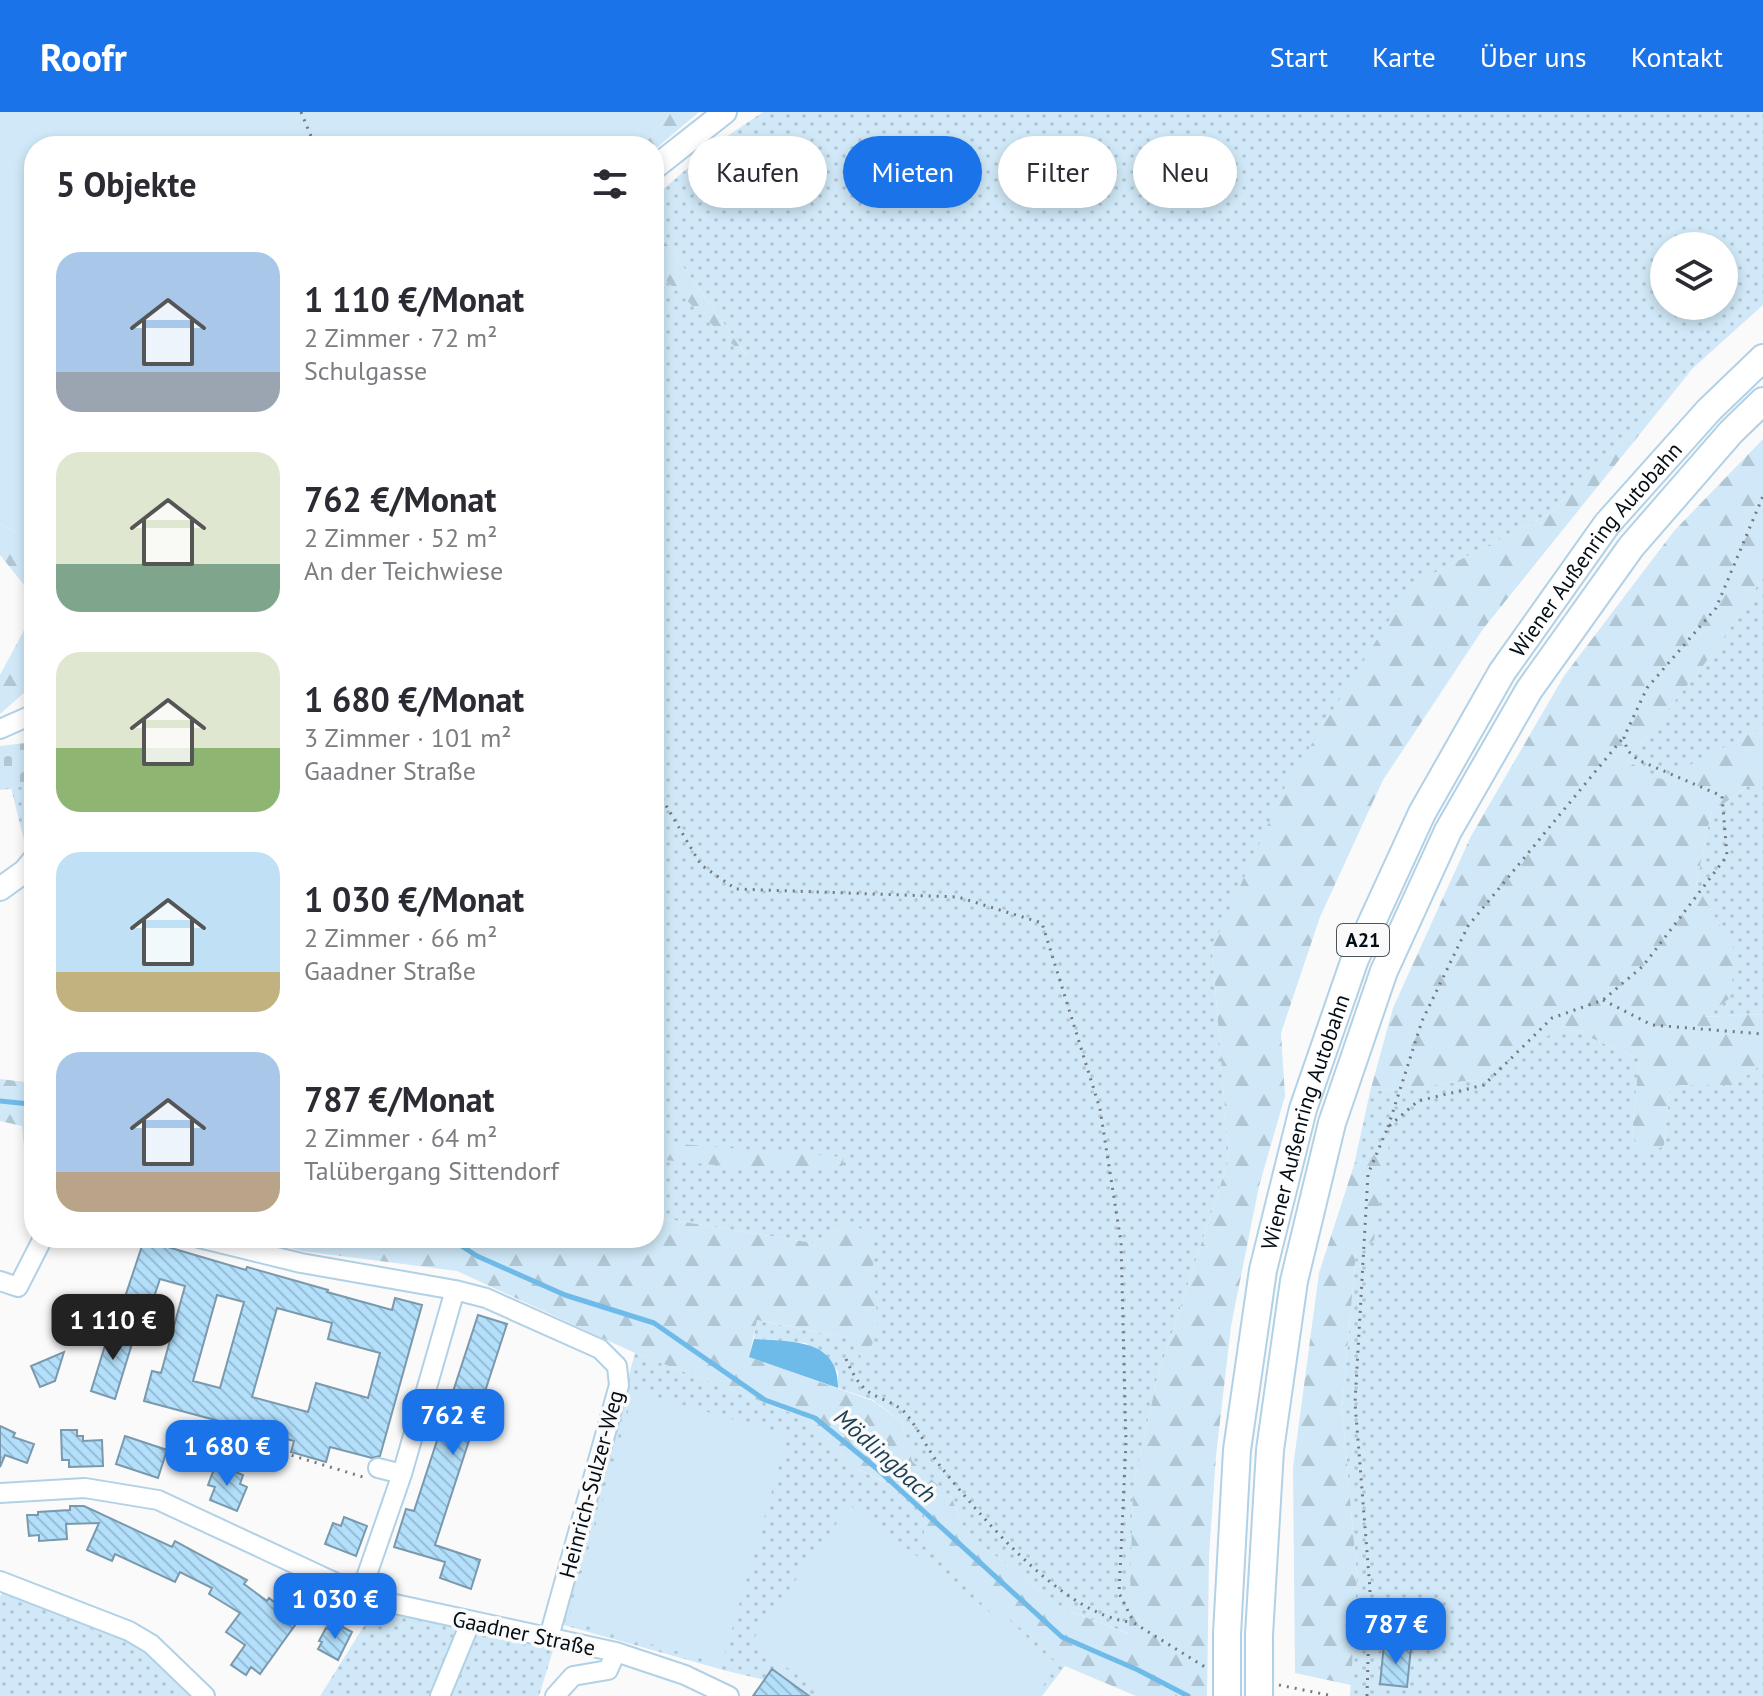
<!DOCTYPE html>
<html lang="de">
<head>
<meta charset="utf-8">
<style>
  :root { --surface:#fff; --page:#f7f7f7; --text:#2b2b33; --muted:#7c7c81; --accent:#1a73e8 }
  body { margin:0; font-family:"PT Sans",sans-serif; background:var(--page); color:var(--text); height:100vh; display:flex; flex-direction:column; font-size:30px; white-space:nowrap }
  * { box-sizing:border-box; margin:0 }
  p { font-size:26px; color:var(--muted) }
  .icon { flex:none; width:44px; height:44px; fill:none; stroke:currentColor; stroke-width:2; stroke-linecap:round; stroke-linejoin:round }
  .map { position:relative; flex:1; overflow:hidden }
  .sheet { position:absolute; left:24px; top:24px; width:640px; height:1112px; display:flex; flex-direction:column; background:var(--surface); border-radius:32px; box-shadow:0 4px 12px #0003 }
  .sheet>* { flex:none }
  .hud { position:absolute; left:688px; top:24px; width:760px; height:72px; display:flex; gap:16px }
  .controls { position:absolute; left:1650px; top:120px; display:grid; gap:16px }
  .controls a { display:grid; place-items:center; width:88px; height:88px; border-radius:50%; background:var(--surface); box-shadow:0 4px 12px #0003; font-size:40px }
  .price { position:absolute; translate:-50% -68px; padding:0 18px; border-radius:16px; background:var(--accent); color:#fff; font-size:26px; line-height:52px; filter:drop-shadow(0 2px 4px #0008) }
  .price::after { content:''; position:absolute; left:50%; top:48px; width:24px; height:18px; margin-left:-12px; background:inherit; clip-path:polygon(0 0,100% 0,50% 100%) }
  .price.on { background:#222; color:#fff }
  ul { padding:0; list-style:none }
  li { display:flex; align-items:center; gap:24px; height:200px; padding:0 32px }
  li span { display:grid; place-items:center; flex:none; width:224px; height:160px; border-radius:24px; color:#555 }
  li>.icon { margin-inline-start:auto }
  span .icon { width:96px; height:96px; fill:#fffc; stroke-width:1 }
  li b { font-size:34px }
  h2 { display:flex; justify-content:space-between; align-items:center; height:96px; padding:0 32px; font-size:34px }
  .pill { padding:0 28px; border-radius:36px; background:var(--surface); box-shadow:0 4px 12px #0003; font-size:28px; line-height:72px }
  .pill.on { background:var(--accent); color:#fff }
  header { display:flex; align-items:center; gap:48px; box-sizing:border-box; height:112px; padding:0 40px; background:var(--accent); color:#fff }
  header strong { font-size:38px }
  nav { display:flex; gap:44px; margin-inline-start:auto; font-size:28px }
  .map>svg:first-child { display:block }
  .grass { fill:url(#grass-dots); fill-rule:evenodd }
  .forest { fill:url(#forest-firs) }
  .cemetery { fill:url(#cemetery-stones) }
  .pitch { fill:#d0e8f7 }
  .water { fill:#6ebae8 }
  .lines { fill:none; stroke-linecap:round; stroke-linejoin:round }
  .stream { stroke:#6ebae8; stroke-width:5 }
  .building { fill:url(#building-back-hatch); stroke:#7a99ad; stroke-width:2; fill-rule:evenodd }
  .minor-casing { stroke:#b1d1e6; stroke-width:22 }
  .major-casing { stroke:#b1d1e6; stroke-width:26 }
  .highway-casing { stroke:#b1d1e6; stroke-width:30 }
  .path { stroke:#757a7e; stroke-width:3; stroke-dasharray:2 6; stroke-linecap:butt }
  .minor { stroke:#fff; stroke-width:18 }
  .major { stroke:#fff; stroke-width:22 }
  .highway { stroke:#fff; stroke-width:26 }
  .highway-bridge-casing { stroke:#b1d1e6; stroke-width:30; stroke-linecap:butt }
  .highway-bridge { stroke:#fff; stroke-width:26 }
  .labels { text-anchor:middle; stroke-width:7; stroke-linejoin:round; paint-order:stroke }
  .shield { fill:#fafafa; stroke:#4d5459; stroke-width:2 }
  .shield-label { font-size:20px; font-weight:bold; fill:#030d14 }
  .street-label { font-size:22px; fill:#030d14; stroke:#fafafa }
  .water-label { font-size:24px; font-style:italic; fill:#1c3e51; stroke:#fafafa }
</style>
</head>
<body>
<header>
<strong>Roofr</strong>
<nav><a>Start</a><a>Karte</a><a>Über uns</a><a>Kontakt</a></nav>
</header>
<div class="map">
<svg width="1763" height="1584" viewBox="0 0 1763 1584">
  <defs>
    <pattern id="grass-dots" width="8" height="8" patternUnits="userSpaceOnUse" patternTransform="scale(2)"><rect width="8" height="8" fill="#d0e8f7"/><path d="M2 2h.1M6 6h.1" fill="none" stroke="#b1c6d3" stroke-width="1.8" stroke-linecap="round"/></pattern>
    <pattern id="forest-firs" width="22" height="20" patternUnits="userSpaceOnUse" patternTransform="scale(2)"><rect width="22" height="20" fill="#d0e8f7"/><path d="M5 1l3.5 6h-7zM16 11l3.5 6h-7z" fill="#b1c6d3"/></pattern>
    <pattern id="cemetery-stones" width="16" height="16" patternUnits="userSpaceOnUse" patternTransform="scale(2)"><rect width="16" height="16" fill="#d0e8f7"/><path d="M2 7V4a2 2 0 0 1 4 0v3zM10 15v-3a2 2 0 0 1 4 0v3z" fill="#b1c6d3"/></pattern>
    <pattern id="building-back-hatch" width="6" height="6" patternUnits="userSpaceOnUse" patternTransform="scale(2)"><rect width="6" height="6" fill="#b3dffb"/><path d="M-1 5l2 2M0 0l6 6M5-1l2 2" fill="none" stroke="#98bed6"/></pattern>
  </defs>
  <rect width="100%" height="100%" fill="#fafafa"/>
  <path class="grass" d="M 763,0 L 1763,0 L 1763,193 L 1693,256 L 1549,402 L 1411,473 L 1212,836 L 1229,1047 L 1157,1267 L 1133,1377 L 1130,1522 L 1064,1497 L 966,1421 L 952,1387 L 912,1350 L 902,1310 L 873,1288 L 838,1276 L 838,1259 L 806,1231 L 754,1227 L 756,1208 L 847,1226 L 866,1249 L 850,1111 L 813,1131 L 654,1105 L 654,157 L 747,244 L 654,114 L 654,85 L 717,31 ZM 1664,134 L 1724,134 L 1724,194 L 1664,194 Z
    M 1763,465 L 1763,615 L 1661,669 L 1627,649 L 1717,536 Z
    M 34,673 L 34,731 L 27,740 L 11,676 Z
    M 1748,674 L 1763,674 L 1763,902 L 1702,905 L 1696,773 L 1711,701 Z
    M 1564,914 L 1639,947 L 1632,1021 L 1664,1032 L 1670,973 L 1735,973 L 1763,951 L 1763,1584 L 1350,1584 L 1357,1465 L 1342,1296 L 1356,1140 L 1388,1034 L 1354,1053 L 1370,980 L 1474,968 Z
    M 635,1241 L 810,1308 L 855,1356 L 924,1389 L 925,1434 L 1065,1554 L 1042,1584 L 809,1584 L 772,1558 L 765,1568 L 727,1559 L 560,1512 Z
    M 3,1479 L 145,1534 L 198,1584 L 0,1584 L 0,1485 Z
    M 374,1498 L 554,1535 L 539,1584 L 320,1584 Z"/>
  <path class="forest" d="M 671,0 L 699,0 L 654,38 L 654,34 L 643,34 Z
    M 654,114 L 751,250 L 654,157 Z
    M 1693,256 L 1483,517 L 1383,668 L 1320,805 L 1281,921 L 1285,984 L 1259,1074 L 1231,1214 L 1216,1344 L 1209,1444 L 1207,1584 L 1136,1584 L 1065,1554 L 924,1434 L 924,1388 L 855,1356 L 810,1308 L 635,1241 L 457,1159 L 302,1139 L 254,1126 L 654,1126 L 654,1105 L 813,1131 L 850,1111 L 871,1122 L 878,1217 L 865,1250 L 847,1226 L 757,1208 L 749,1245 L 873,1289 L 902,1310 L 912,1349 L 952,1387 L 966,1421 L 1064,1497 L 1129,1522 L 1133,1377 L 1157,1267 L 1229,1047 L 1212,836 L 1285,675 L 1411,473 L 1549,402 Z
    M 1763,327 L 1763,465 L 1717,536 L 1627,649 L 1661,668 L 1763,615 L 1763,674 L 1748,674 L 1711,701 L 1696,773 L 1736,840 L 1730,886 L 1704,905 L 1763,902 L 1763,951 L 1735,973 L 1670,973 L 1664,1033 L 1644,1047 L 1632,1021 L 1639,947 L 1564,914 L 1474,968 L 1370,980 L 1393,896 L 1471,724 L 1564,564 L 1674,419 Z
    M 0,412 L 25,424 L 34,436 L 34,572 L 0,602 L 0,563 L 31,505 L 25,474 L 0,443 Z
    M 0,967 L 34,971 L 34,1088 L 29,1090 L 22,1014 L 0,1009 Z
    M 654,1030 L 844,1045 L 842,1055 L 745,1056 L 654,1047 Z
    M 1389,1033 L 1374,1128 L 1356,1140 L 1342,1296 L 1357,1465 L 1351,1573 L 1295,1561 L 1293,1356 L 1319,1161 L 1354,1053 Z"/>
  <path class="cemetery" d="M 34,630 L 34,673 L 0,678 L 0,634 Z"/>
  <path class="pitch" d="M 0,0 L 671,0 L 643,34 L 34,34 L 34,436 L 25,424 L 0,412 Z
    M 634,1279 L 788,1323 L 722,1552 L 568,1509 Z
    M 850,1393 L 1058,1552 L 1036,1584 L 827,1584 L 751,1530 Z"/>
  <path class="water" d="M 754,1227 C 791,1230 839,1226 838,1276 L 749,1245 Z"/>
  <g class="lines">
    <path class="stream" d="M 0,989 L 30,992 L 34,996
      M 449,1126 L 477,1144 L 565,1183 L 654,1211 L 765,1288 L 815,1306 L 876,1356 L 1062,1525 L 1138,1558 L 1188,1584"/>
  </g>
  <path class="building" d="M 144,1128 L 246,1158 L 247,1155 L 328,1178 L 327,1180 L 392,1198 L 395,1186 L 422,1193 L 380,1344 L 372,1346 L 330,1335 L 326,1350 L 291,1340 L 294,1329 L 144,1289 L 152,1259 L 161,1261 L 185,1174 L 160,1167 L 149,1200 L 123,1191 ZM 217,1183 L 244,1190 L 220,1276 L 193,1269 ZM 277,1196 L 332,1211 L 328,1227 L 380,1241 L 368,1286 L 316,1271 L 308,1300 L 252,1285 Z
    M 478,1203 L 507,1212 L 435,1433 L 480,1448 L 471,1477 L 440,1466 L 445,1450 L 394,1435 L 406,1397 L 414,1399 Z
    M 111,1214 L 135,1222 L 115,1287 L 91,1279 Z
    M 64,1240 L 55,1269 L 40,1275 L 31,1254 Z
    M 0,1314 L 15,1321 L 13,1325 L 34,1332 L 27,1351 L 5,1343 L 0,1355 Z
    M 61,1318 L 77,1318 L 77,1324 L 83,1324 L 83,1329 L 102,1328 L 103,1354 L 69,1355 L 69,1348 L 62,1348 Z
    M 125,1324 L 167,1338 L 158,1366 L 116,1352 Z
    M 216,1352 L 243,1363 L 240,1372 L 247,1375 L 237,1399 L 210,1388 L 215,1375 L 208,1373 Z
    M 70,1394 L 84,1394 L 172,1435 L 175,1429 L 247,1468 L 244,1472 L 267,1489 L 269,1486 L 298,1509 L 260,1562 L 251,1555 L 246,1563 L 231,1553 L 245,1533 L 226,1520 L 240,1501 L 209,1482 L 212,1476 L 180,1460 L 175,1470 L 115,1442 L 112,1449 L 87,1438 L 99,1411 L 66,1412 L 67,1427 L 39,1429 L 39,1423 L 29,1424 L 27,1403 L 38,1403 L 38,1400 L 70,1398 Z
    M 344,1405 L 367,1414 L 356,1444 L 325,1432 L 333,1411 L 341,1414 Z
    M 333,1510 L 352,1520 L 338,1548 L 318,1537 L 322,1530 L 319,1529 L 326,1516 L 329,1517 Z
    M 1384,1532 L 1411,1535 L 1407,1575 L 1380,1572 Z
    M 772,1557 L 809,1584 L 753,1584 Z"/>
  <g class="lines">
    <defs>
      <path id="minor" d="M 0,617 L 34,602
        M 199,1126 L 301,1151 L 455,1178 L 486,1186 L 600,1237 L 617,1254 L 619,1273 L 549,1525
        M 0,1169 L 18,1175 L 43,1126
        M 378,1356 L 402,1362
        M 0,1381 L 85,1376 L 158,1388 L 334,1470 L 395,1492 L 616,1540 L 685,1563 L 729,1584
        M 0,1469 L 129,1519 L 151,1532 L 205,1584
        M 361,1480 L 402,1362 L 455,1178
        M 440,1584 L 471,1509
        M 555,1584 L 573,1564 L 608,1558 L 616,1540"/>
      <path id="major" d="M 654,56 L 725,0
        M 0,777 L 25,759 L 34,748"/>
      <g id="highway">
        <path id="s1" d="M 1227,1522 L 1237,1338 L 1263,1158 L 1303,997 L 1355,847 L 1422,701 L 1502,560 L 1607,412 L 1709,298 L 1763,246"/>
        <path d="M 1259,1523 L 1270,1338 L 1294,1169 L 1332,1011 L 1384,859 L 1448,719 L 1529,578 L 1631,435 L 1731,320 L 1763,289"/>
      </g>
    </defs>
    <use href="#minor" class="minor-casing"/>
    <use href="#major" class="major-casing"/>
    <use href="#highway" class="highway-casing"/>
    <path class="path" d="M 301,0 L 315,34
      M 654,673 L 701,753 L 736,777 L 958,785 L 1042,811 L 1100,997 L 1121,1130 L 1126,1331 L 1119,1481 L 1134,1511 L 1205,1555
      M 1603,888 L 1652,913 L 1763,922
      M 1388,1015 L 1422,909 L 1468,814 L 1623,626
      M 846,1247 C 851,1258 856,1269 866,1278 C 879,1288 897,1290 907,1303 C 920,1319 928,1339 941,1355 C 981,1405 1065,1505 1132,1510
      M 284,1341 L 363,1365
      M 1279,1573 L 1333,1584
      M 1367,1584 L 1370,1477 L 1355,1291 L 1368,1062 L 1388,1015 L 1418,989 L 1484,973 L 1552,906 L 1603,888 L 1643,854 L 1727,744 L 1722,684 L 1638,648 L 1627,638 L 1624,625 L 1647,576 L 1716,496 L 1763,384"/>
    <use href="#minor" class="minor"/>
    <use href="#major" class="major"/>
    <use href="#highway" class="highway"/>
    <defs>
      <path id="highway-bridge" d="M 1227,1584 L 1227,1522
        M 1259,1584 L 1259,1523"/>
    </defs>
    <use href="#highway-bridge" class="highway-bridge-casing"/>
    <use href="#highway-bridge" class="highway-bridge"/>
  </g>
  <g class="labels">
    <rect class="shield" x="1337" y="812" width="52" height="32" rx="6"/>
    <g class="shield-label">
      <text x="1363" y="835">A21</text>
    </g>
    <g class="street-label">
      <text dy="8" stroke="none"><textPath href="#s1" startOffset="1168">Wiener Außenring Autobahn</textPath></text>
      <text dy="8" stroke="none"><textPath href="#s1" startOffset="520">Wiener Außenring Autobahn</textPath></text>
      <text transform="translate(591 1372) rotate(-75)" y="8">Heinrich-Sulzer-Weg</text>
      <text transform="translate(524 1521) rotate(12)" y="8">Gaadner Straße</text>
    </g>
    <g class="water-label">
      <text transform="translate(885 1344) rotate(42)" y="8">Mödlingbach</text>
    </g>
  </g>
</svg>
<div class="controls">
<a><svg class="icon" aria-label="layers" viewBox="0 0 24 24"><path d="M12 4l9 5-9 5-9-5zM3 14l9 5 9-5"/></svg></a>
</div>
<b class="price on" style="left:113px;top:1250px">1 110 €</b>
<b class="price" style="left:453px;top:1345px">762 €</b>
<b class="price" style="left:227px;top:1376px">1 680 €</b>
<b class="price" style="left:335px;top:1529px">1 030 €</b>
<b class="price" style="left:1396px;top:1554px">787 €</b>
<div class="hud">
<a class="pill">Kaufen</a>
<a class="pill on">Mieten</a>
<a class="pill">Filter</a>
<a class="pill">Neu</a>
</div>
<section class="sheet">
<h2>5 Objekte<svg class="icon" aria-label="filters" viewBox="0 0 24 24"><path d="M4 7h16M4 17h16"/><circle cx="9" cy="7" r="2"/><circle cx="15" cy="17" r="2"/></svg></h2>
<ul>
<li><span style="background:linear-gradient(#a9c7e8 75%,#9aa5b1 0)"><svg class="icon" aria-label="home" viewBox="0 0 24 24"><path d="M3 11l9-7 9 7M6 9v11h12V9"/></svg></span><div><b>1 110 €/Monat</b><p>2 Zimmer · 72 m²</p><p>Schulgasse</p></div></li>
<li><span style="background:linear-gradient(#dfe7d0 70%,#7fa58c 0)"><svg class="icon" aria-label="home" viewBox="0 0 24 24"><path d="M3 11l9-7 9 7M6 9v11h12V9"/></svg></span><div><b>762 €/Monat</b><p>2 Zimmer · 52 m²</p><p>An der Teichwiese</p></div></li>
<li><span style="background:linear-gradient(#dfe7d0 60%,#8fb573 0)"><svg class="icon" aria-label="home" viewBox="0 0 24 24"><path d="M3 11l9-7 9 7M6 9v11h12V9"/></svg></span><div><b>1 680 €/Monat</b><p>3 Zimmer · 101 m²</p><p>Gaadner Straße</p></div></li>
<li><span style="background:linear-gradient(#bfe0f5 75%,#c2b280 0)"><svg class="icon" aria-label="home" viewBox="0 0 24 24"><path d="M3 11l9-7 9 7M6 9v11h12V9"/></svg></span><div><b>1 030 €/Monat</b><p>2 Zimmer · 66 m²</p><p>Gaadner Straße</p></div></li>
<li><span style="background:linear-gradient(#a9c7e8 75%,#b9a48a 0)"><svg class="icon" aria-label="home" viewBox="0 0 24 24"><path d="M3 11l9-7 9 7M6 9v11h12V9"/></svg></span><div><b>787 €/Monat</b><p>2 Zimmer · 64 m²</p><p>Talübergang Sittendorf</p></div></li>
</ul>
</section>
</div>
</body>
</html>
